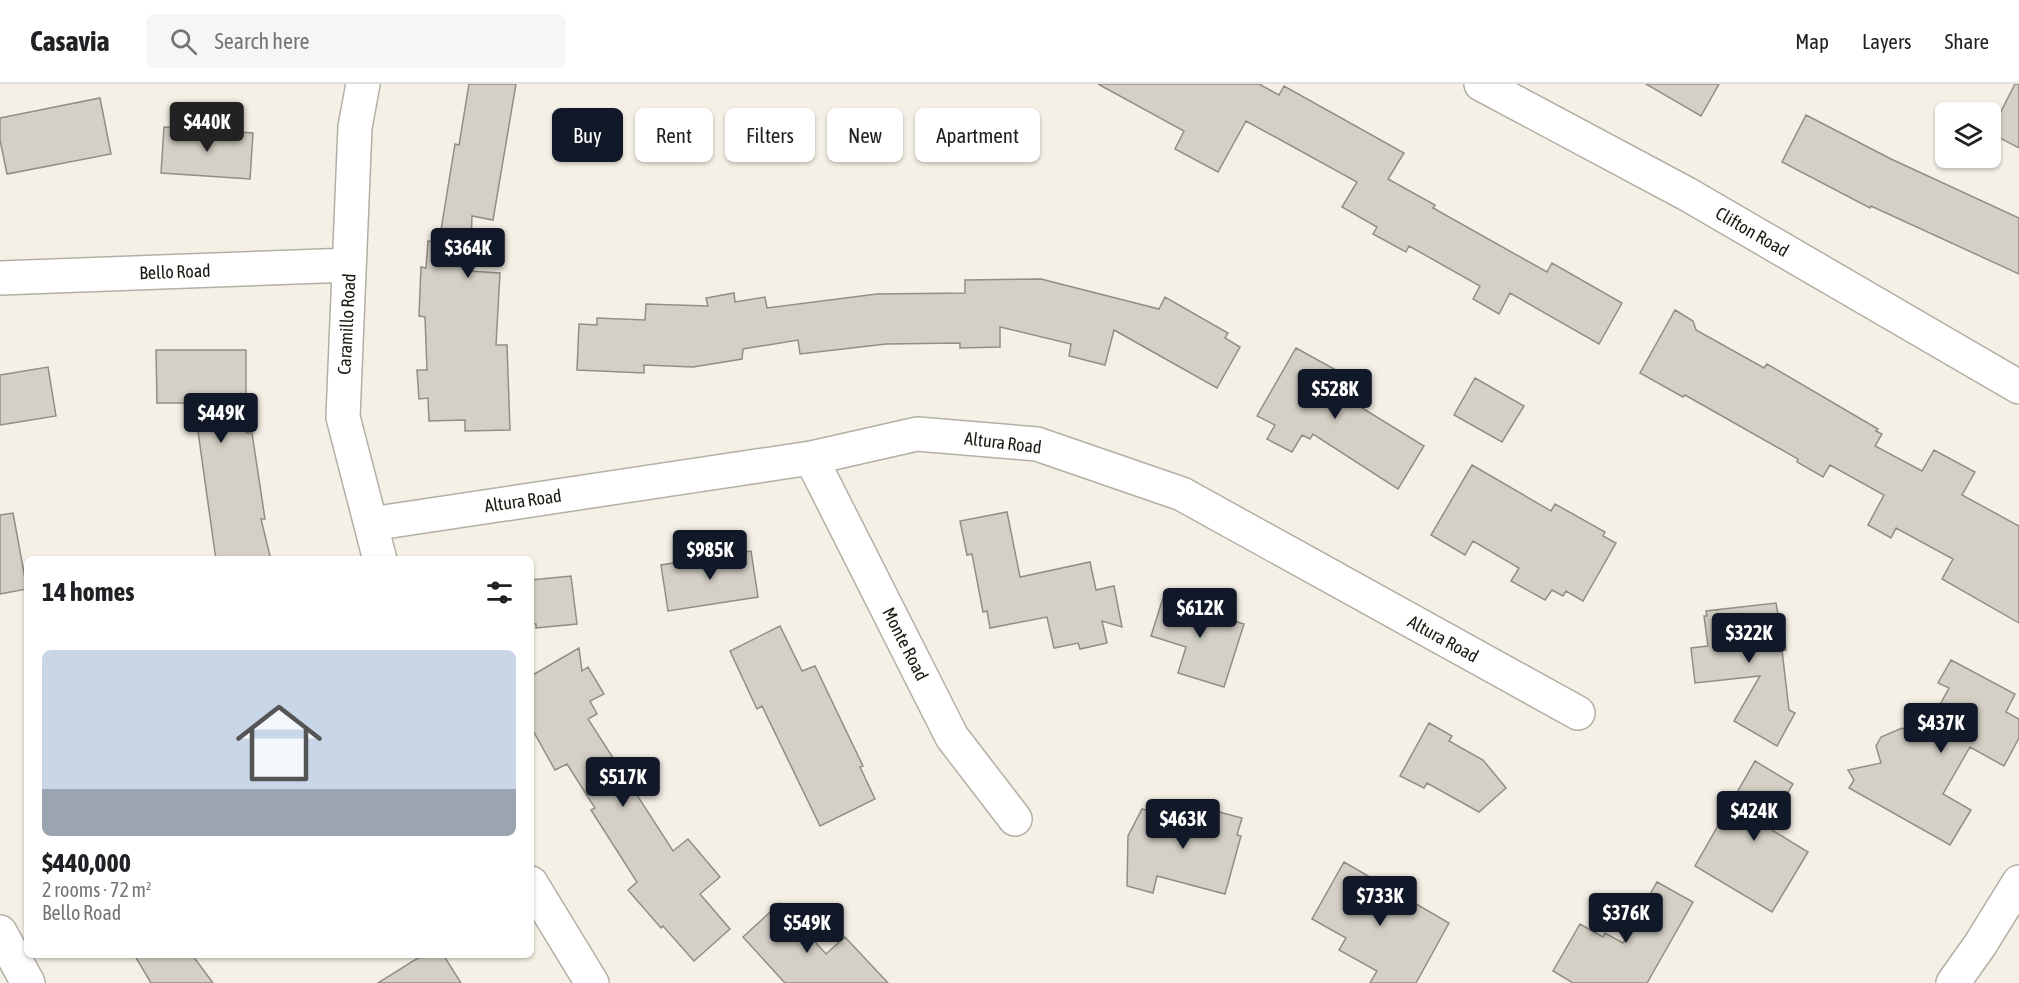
<!DOCTYPE html>
<html lang="en">
<head>
<meta charset="utf-8">
<style>
  :root { --surface:#fff; --page:#f6f6f6; --text:#202124; --muted:#757577; --line:#e0e0e0; --accent:#111827 }
  body { margin:0; font-family:"Asap Condensed",sans-serif; background:var(--page); color:var(--text); height:100vh; display:flex; flex-direction:column; font-size:22px; white-space:nowrap }
  * { box-sizing:border-box; margin:0 }
  p { font-size:20px; color:var(--muted) }
  .icon { flex:none; width:33px; height:33px; fill:none; stroke:currentColor; stroke-width:2; stroke-linecap:round; stroke-linejoin:round }
  .map { position:relative; flex:1; overflow:hidden }
  .drawer { position:absolute; left:24px; top:472px; width:510px; height:402px; display:flex; flex-direction:column; background:var(--surface); border-radius:9px; box-shadow:0 2px 4px #0004 }
  .drawer>* { flex:none }
  .banner { position:absolute; left:552px; top:24px; width:570px; height:54px; display:flex; gap:12px }
  .tools { position:absolute; left:1935px; top:18px; display:grid; gap:12px }
  .tools a { display:grid; place-items:center; width:66px; height:66px; border-radius:9px; background:var(--surface); box-shadow:0 2px 4px #0004; font-size:30px }
  .price { position:absolute; translate:-50% -51px; padding:0 14px; border-radius:6px; background:var(--accent); color:#fff; font-size:20px; line-height:39px; filter:drop-shadow(0 2px 3px #0008) }
  .price::after { content:''; position:absolute; left:50%; top:36px; width:18px; height:14px; margin-left:-9px; background:inherit; clip-path:polygon(0 0,100% 0,50% 100%) }
  .price.current { background:#222; color:#fff }
  ul { padding:0; list-style:none }
  li { display:grid; align-content:center; gap:12px; height:318px; padding:0 18px }
  li span { display:grid; place-items:center; height:186px; border-radius:9px; color:#555 }
  li>.icon { margin-inline-start:auto }
  span .icon { width:108px; height:108px; fill:#fffc; stroke-width:1 }
  li b { font-size:26px }
  h2 { display:flex; justify-content:space-between; align-items:center; height:72px; padding:0 18px; font-size:26px }
  .pill { padding:0 21px; border-radius:9px; background:var(--surface); box-shadow:0 2px 4px #0004; font-size:21px; line-height:54px }
  .pill.current { background:var(--accent); color:#fff }
  header { display:flex; align-items:center; gap:36px; box-sizing:border-box; height:84px; padding:0 30px; background:var(--surface); border-bottom:2px solid var(--line) }
  header strong { font-size:28px }
  nav { display:flex; gap:33px; margin-inline-start:auto; font-size:21px }
  .search { width:420px; height:54px; background:var(--page); display:flex; align-items:center; gap:15px; box-sizing:border-box; padding:0 21px; border-radius:9px; color:var(--muted); font-size:22px }
  .map>svg:first-child { display:block }
  .building { fill:#d4d0c6; stroke:#928e85; stroke-width:1.5 }
  .lines { fill:none; stroke-linecap:round; stroke-linejoin:round }
  .minor-casing { stroke:#b3afa5; stroke-width:36 }
  .major-casing { stroke:#b3afa5; stroke-width:36 }
  .minor { stroke:#fff; stroke-width:33 }
  .major { stroke:#fff; stroke-width:33 }
  .labels { text-anchor:middle; stroke-width:4.5; stroke-linejoin:round; paint-order:stroke }
  .street-label { font-size:18px; fill:#1a1915; stroke:#fffefc }
</style>
</head>
<body>
<header>
<strong>Casavia</strong>
<div class="search"><svg class="icon" aria-label="search" viewBox="0 0 24 24"><circle cx="10" cy="10" r="6"/><path d="M15 15l6 6"/></svg>Search here</div>
<nav><a>Map</a><a>Layers</a><a>Share</a></nav>
</header>
<div class="map">
<svg width="2019" height="899" viewBox="0 0 2019 899">
  <rect width="100%" height="100%" fill="#f5f0e6"/>
  <path class="building" d="M 469,0 L 516,0 L 493,136 L 472,132 L 470,187 L 500,189 L 496,261 L 507,261 L 510,346 L 465,347 L 465,336 L 429,337 L 428,314 L 419,315 L 417,286 L 427,286 L 425,233 L 419,232 L 421,183 L 426,184 L 428,157 L 439,158 L 455,60 L 459,61 Z
    M 1098,0 L 1259,0 L 1279,11 L 1284,2 L 1404,69 L 1388,95 L 1435,121 L 1433,124 L 1547,188 L 1552,179 L 1622,219 L 1599,260 L 1510,209 L 1499,230 L 1473,215 L 1480,202 L 1409,162 L 1406,168 L 1373,150 L 1377,143 L 1342,123 L 1357,98 L 1246,37 L 1218,88 L 1175,65 L 1184,47 Z
    M 1646,0 L 1719,0 L 1701,32 Z
    M 2015,0 L 2019,0 L 2019,64 L 1990,49 Z
    M 100,14 L 111,70 L 7,90 L 0,56 L 0,34 Z
    M 1806,31 L 1891,75 L 2019,134 L 2019,190 L 1871,122 L 1870,124 L 1782,78 Z
    M 164,43 L 253,49 L 250,95 L 161,89 Z
    M 1041,195 L 1159,225 L 1165,213 L 1228,249 L 1225,254 L 1240,263 L 1217,304 L 1114,246 L 1105,281 L 1069,272 L 1071,260 L 1000,243 L 1000,263 L 960,264 L 960,259 L 886,260 L 800,270 L 798,256 L 743,265 L 742,275 L 693,283 L 644,281 L 644,289 L 577,286 L 579,240 L 597,241 L 597,234 L 645,236 L 646,220 L 708,222 L 706,214 L 734,209 L 735,218 L 765,213 L 767,224 L 877,210 L 965,209 L 965,196 Z
    M 1675,226 L 1693,237 L 1696,246 L 1764,284 L 1767,280 L 1878,345 L 1876,347 L 1882,350 L 1875,362 L 1922,387 L 1934,366 L 1975,388 L 1962,411 L 2019,442 L 2019,539 L 1942,495 L 1953,475 L 1896,444 L 1891,454 L 1868,441 L 1884,411 L 1830,381 L 1823,393 L 1797,378 L 1798,375 L 1685,311 L 1683,313 L 1640,289 Z
    M 1296,264 L 1345,291 L 1336,308 L 1424,362 L 1398,405 L 1313,350 L 1310,355 L 1302,351 L 1292,368 L 1267,355 L 1275,341 L 1257,332 Z
    M 156,266 L 246,266 L 246,349 L 252,349 L 265,435 L 261,435 L 271,476 L 216,476 L 194,319 L 157,319 Z
    M 48,283 L 56,332 L 0,341 L 0,291 Z
    M 1475,294 L 1524,322 L 1502,358 L 1454,331 Z
    M 1472,381 L 1551,427 L 1555,420 L 1605,448 L 1603,452 L 1616,459 L 1583,517 L 1566,507 L 1563,512 L 1552,506 L 1545,516 L 1511,497 L 1519,484 L 1473,457 L 1465,471 L 1431,451 Z
    M 1007,428 L 1020,493 L 1090,478 L 1096,506 L 1114,502 L 1122,543 L 1102,537 L 1107,559 L 1080,565 L 1078,559 L 1054,564 L 1047,533 L 990,544 L 987,527 L 983,528 L 972,470 L 967,471 L 960,437 Z
    M 13,429 L 27,505 L 0,510 L 0,431 Z
    M 751,467 L 758,513 L 668,527 L 661,481 Z
    M 571,492 L 577,540 L 536,544 L 536,540 L 531,540 L 531,496 Z
    M 1163,514 L 1198,526 L 1200,518 L 1227,526 L 1224,534 L 1244,540 L 1224,603 L 1178,589 L 1186,563 L 1151,552 Z
    M 1776,519 L 1779,536 L 1783,535 L 1786,566 L 1782,566 L 1789,626 L 1795,629 L 1777,662 L 1734,637 L 1760,592 L 1695,599 L 1691,564 L 1708,562 L 1704,532 L 1707,532 L 1706,527 Z
    M 780,542 L 802,587 L 815,582 L 863,682 L 860,683 L 875,715 L 820,742 L 762,622 L 757,625 L 730,567 Z
    M 579,564 L 582,587 L 588,583 L 604,610 L 590,617 L 597,630 L 588,635 L 673,767 L 688,755 L 720,793 L 700,810 L 730,845 L 694,877 L 663,842 L 661,844 L 628,806 L 637,798 L 591,726 L 595,724 L 567,680 L 555,686 L 531,643 L 531,592 Z
    M 1951,576 L 2015,610 L 2006,628 L 2019,635 L 2019,654 L 2004,682 L 1970,663 L 1943,710 L 1971,726 L 1950,761 L 1849,704 L 1854,696 L 1848,686 L 1881,679 L 1876,662 L 1881,653 L 1902,644 L 1921,655 L 1949,604 L 1938,599 Z
    M 1429,639 L 1452,652 L 1449,657 L 1483,676 L 1506,704 L 1479,728 L 1427,699 L 1424,704 L 1400,692 Z
    M 1755,677 L 1793,700 L 1767,743 L 1808,768 L 1772,828 L 1695,782 Z
    M 1200,723 L 1242,734 L 1237,751 L 1241,752 L 1225,810 L 1157,792 L 1153,809 L 1127,802 L 1128,752 L 1142,725 L 1195,740 Z
    M 1344,778 L 1449,839 L 1416,899 L 1370,899 L 1377,887 L 1339,866 L 1346,854 L 1312,835 Z
    M 1657,798 L 1693,818 L 1647,899 L 1573,899 L 1553,887 L 1580,840 L 1603,853 L 1605,849 L 1623,859 Z
    M 780,819 L 826,870 L 845,853 L 888,899 L 785,899 L 743,853 Z
    M 135,872 L 193,872 L 213,899 L 151,899 Z
    M 421,872 L 444,872 L 461,899 L 378,899 Z"/>
  <g class="lines">
    <defs>
      <path id="minor" d="M 363,0 L 355,43 L 343,333 L 380,476
        M 0,194 L 349,181
        M 811,374 L 952,653 L 1015,735
        M 371,440 L 811,374 L 917,350 L 1037,360 L 1182,410 L 1578,629
        M 531,799 L 592,899
        M 0,848 L 28,899
        M 1953,899 L 1980,861 L 2019,798"/>
      <path id="major" d="M 1481,0 L 1687,110 L 2019,303"/>
    </defs>
    <use href="#minor" class="minor-casing"/>
    <use href="#major" class="major-casing"/>
    <use href="#minor" class="minor"/>
    <use href="#major" class="major"/>
  </g>
  <g class="labels">
    <g class="street-label">
      <text transform="translate(1752 148) rotate(30)" y="6">Clifton Road</text>
      <text transform="translate(175 188) rotate(-2)" y="6">Bello Road</text>
      <text transform="translate(347 240) rotate(-87)" y="6">Caramillo Road</text>
      <text transform="translate(1003 359) rotate(7)" y="6">Altura Road</text>
      <text transform="translate(523 417) rotate(-8)" y="6">Altura Road</text>
      <text transform="translate(1443 555) rotate(29)" y="6">Altura Road</text>
      <text transform="translate(905 560) rotate(63)" y="6">Monte Road</text>
    </g>
  </g>
</svg>
<div class="tools">
<a><svg class="icon" aria-label="layers" viewBox="0 0 24 24"><path d="M12 4l9 5-9 5-9-5zM3 14l9 5 9-5"/></svg></a>
</div>
<b class="price current" style="left:207px;top:69px">$440K</b>
<b class="price" style="left:468px;top:195px">$364K</b>
<b class="price" style="left:1335px;top:336px">$528K</b>
<b class="price" style="left:221px;top:360px">$449K</b>
<b class="price" style="left:710px;top:497px">$985K</b>
<b class="price" style="left:1200px;top:555px">$612K</b>
<b class="price" style="left:1749px;top:580px">$322K</b>
<b class="price" style="left:1941px;top:670px">$437K</b>
<b class="price" style="left:623px;top:724px">$517K</b>
<b class="price" style="left:1754px;top:758px">$424K</b>
<b class="price" style="left:1183px;top:766px">$463K</b>
<b class="price" style="left:1380px;top:843px">$733K</b>
<b class="price" style="left:1626px;top:860px">$376K</b>
<b class="price" style="left:807px;top:870px">$549K</b>
<div class="banner">
<a class="pill current">Buy</a>
<a class="pill">Rent</a>
<a class="pill">Filters</a>
<a class="pill">New</a>
<a class="pill">Apartment</a>
</div>
<section class="drawer">
<h2>14 homes<svg class="icon" aria-label="filters" viewBox="0 0 24 24"><path d="M4 7h16M4 17h16"/><circle cx="9" cy="7" r="2"/><circle cx="15" cy="17" r="2"/></svg></h2>
<ul>
<li><span style="background:linear-gradient(#c9d6e8 75%,#9aa5b1 0)"><svg class="icon" aria-label="home" viewBox="0 0 24 24"><path d="M3 11l9-7 9 7M6 9v11h12V9"/></svg></span><div><b>$440,000</b><p>2 rooms · 72 m²</p><p>Bello Road</p></div></li>
</ul>
</section>
</div>
</body>
</html>
